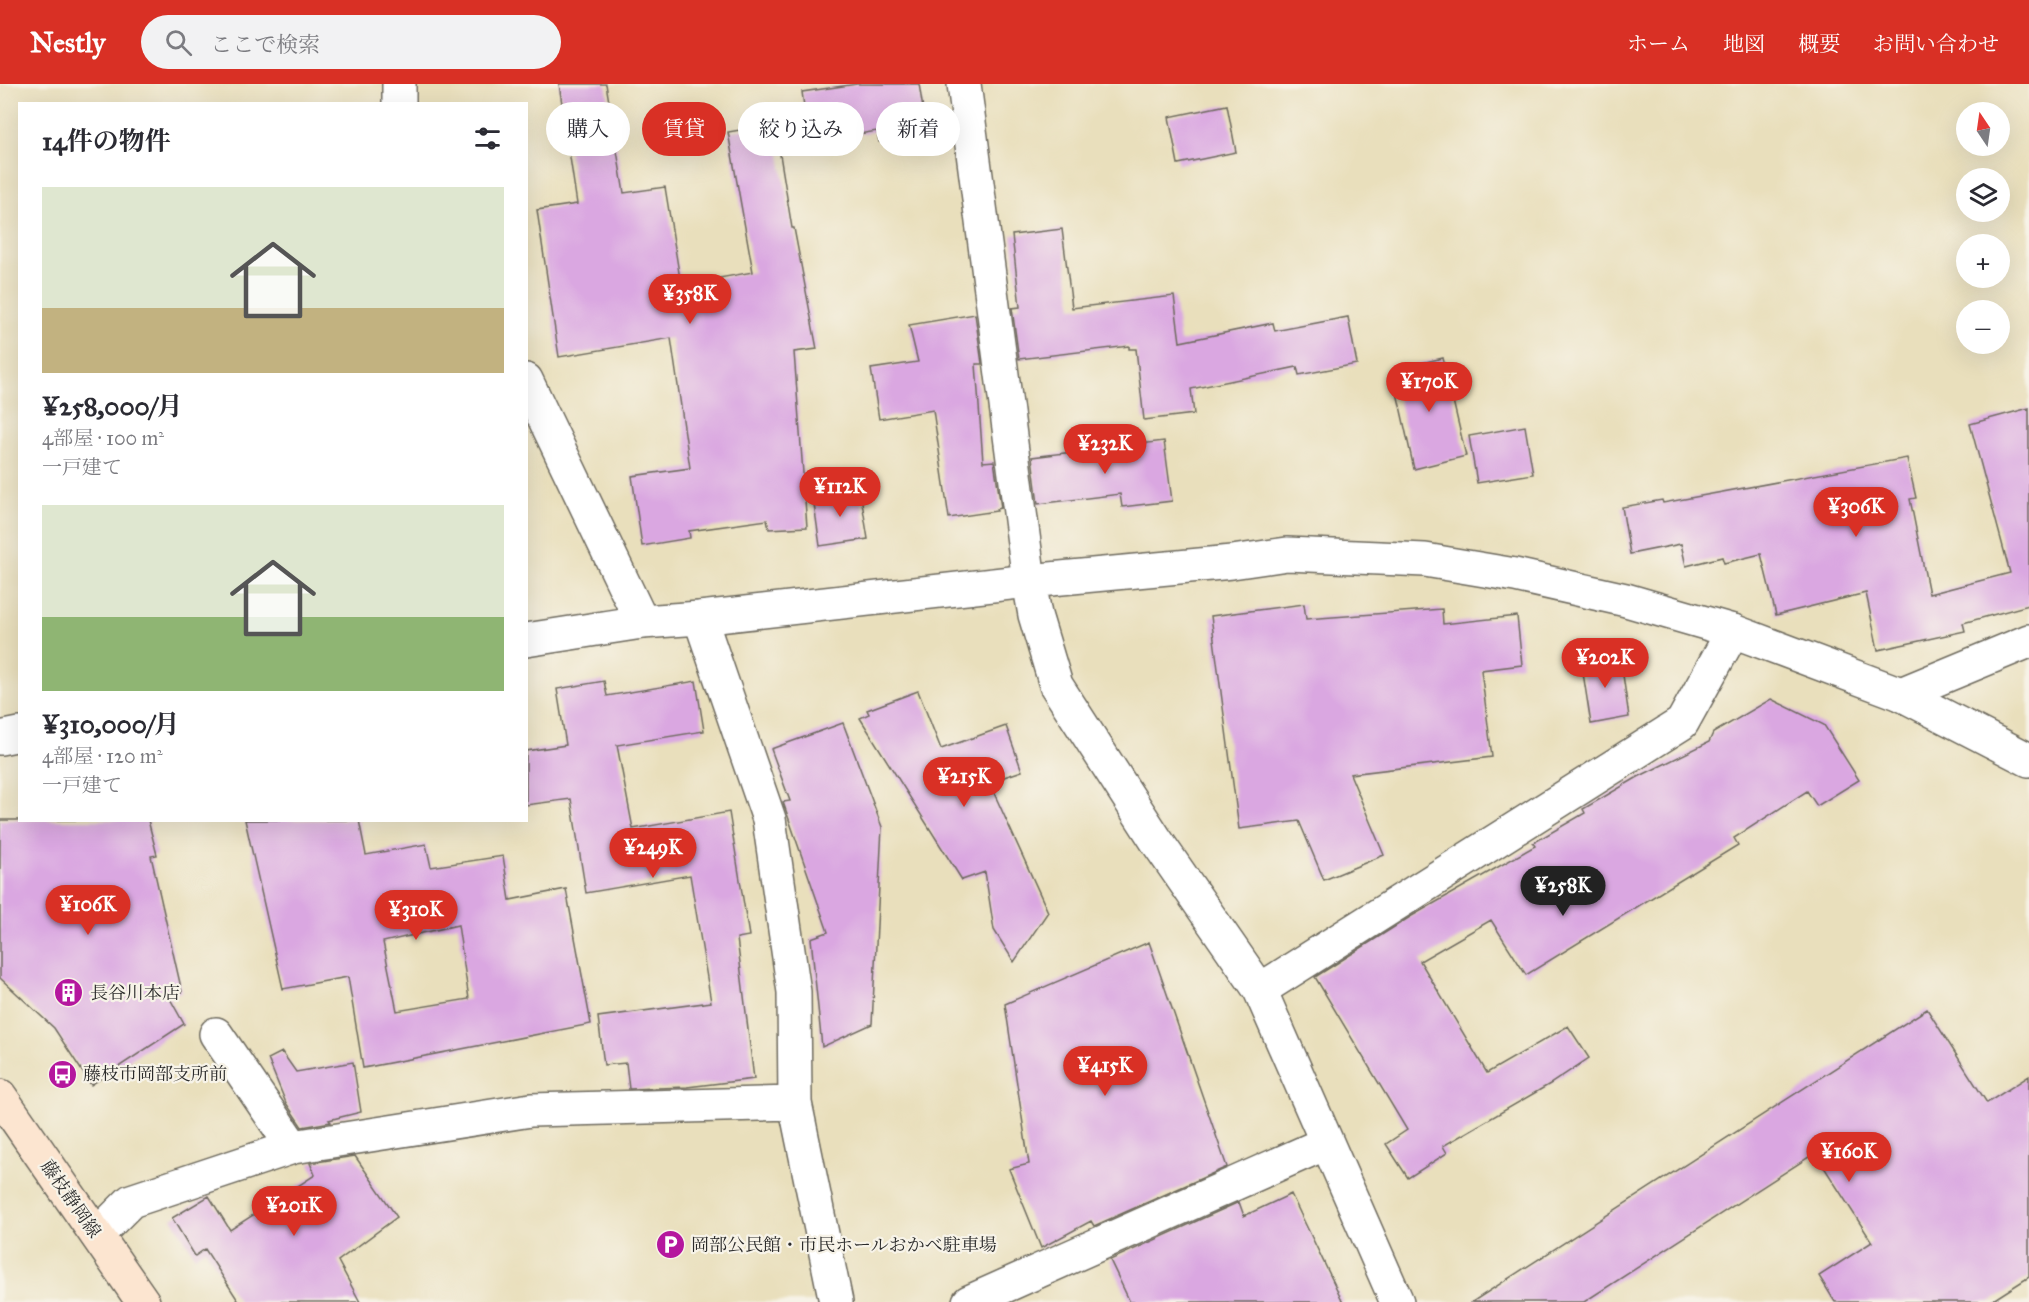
<!DOCTYPE html>
<html lang="ja">
<head>
<meta charset="utf-8">
<style>
  :root { --surface:#fff; --page:#f2f2f3; --text:#2b2b33; --muted:#7c7c81; --accent:#d93025 }
  body { margin:0; font-family:"IM FELL Great Primer","Noto Serif JP",serif; background:var(--page); color:var(--text); height:100vh; display:flex; flex-direction:column; font-size:22px; white-space:nowrap }
  * { box-sizing:border-box; margin:0 }
  p { font-size:20px; color:var(--muted) }
  .icon { flex:none; width:33px; height:33px; fill:none; stroke:currentColor; stroke-width:2; stroke-linecap:round; stroke-linejoin:round }
  .map { position:relative; flex:1; overflow:hidden }
  .drawer { position:absolute; left:18px; top:18px; width:510px; height:720px; display:flex; flex-direction:column; background:var(--surface); border-radius:0px; box-shadow:0 6px 24px #0002 }
  .drawer>* { flex:none }
  .guide { position:absolute; left:546px; top:18px; width:570px; height:54px; display:flex; gap:12px }
  .needle { width:39px; rotate:347deg }
  .tools { position:absolute; left:1956px; top:18px; display:grid; gap:12px }
  .tools a { display:grid; place-items:center; width:54px; height:54px; border-radius:50%; background:var(--surface); box-shadow:0 6px 24px #0002; font-size:30px }
  .price { position:absolute; translate:-50% -51px; padding:0 14px; border-radius:21px; background:var(--accent); color:#fff; font-size:20px; line-height:39px; filter:drop-shadow(0 2px 3px #0008) }
  .price::after { content:''; position:absolute; left:50%; top:36px; width:18px; height:14px; margin-left:-9px; background:inherit; clip-path:polygon(0 0,100% 0,50% 100%) }
  .price.active { background:#222; color:#fff }
  ul { padding:0; list-style:none }
  li { display:grid; align-content:center; gap:12px; height:318px; padding:0 24px }
  li span { display:grid; place-items:center; height:186px; border-radius:0px; color:#555 }
  li>.icon { margin-inline-start:auto }
  span .icon { width:108px; height:108px; fill:#fffc; stroke-width:1 }
  li b { font-size:26px }
  h2 { display:flex; justify-content:space-between; align-items:center; height:72px; padding:0 24px; font-size:26px }
  .tag { padding:0 21px; border-radius:27px; background:var(--surface); box-shadow:0 6px 24px #0002; font-size:21px; line-height:54px }
  .tag.active { background:var(--accent); color:#fff }
  header { display:flex; align-items:center; gap:36px; box-sizing:border-box; height:84px; padding:0 30px; background:var(--accent); color:#fff }
  header strong { font-size:28px }
  nav { display:flex; gap:33px; margin-inline-start:auto; font-size:21px }
  .search { width:420px; height:54px; background:var(--page); display:flex; align-items:center; gap:15px; box-sizing:border-box; padding:0 21px; border-radius:33px; color:var(--muted); font-size:22px }
  .map>svg:first-child { display:block }
  .building { fill:#daa7e1; fill-rule:evenodd }
  .lines { fill:none; stroke-linecap:round; stroke-linejoin:round }
  .minor-casing { stroke:#6e6a5e; stroke-width:36 }
  .tertiary-casing { stroke:#6e6a5e; stroke-width:36 }
  .secondary-casing { stroke:#6e6a5e; stroke-width:36 }
  .minor { stroke:#fff; stroke-width:33 }
  .tertiary { stroke:#fff; stroke-width:33 }
  .secondary { stroke:#fce5d0; stroke-width:33 }
  .labels { text-anchor:middle; stroke-width:4.5; stroke-linejoin:round; paint-order:stroke }
  .poi-label { font-size:18px; fill:#2b2b2b; stroke:#f7f3e8; text-anchor:start }
  .street-label { font-size:18px; fill:#2b2b2b; stroke:#f7f3e8 }
</style>
</head>
<body>
<header>
<strong>Nestly</strong>
<div class="search"><svg class="icon" aria-label="search" viewBox="0 0 24 24"><circle cx="10" cy="10" r="6"/><path d="M15 15l6 6"/></svg>ここで検索</div>
<nav><a>ホーム</a><a>地図</a><a>概要</a><a>お問い合わせ</a></nav>
</header>
<div class="map">
<svg width="2029" height="1218" viewBox="0 0 2029 1218">
  <rect width="100%" height="100%" fill="#f7f3e8"/>
  <filter id="ink" filterUnits="userSpaceOnUse"><feTurbulence type="fractalNoise" baseFrequency=".0167" numOctaves="2"/><feDisplacementMap in="SourceGraphic" scale="12" xChannelSelector="R" yChannelSelector="G"/><feConvolveMatrix kernelMatrix="1 2 1 2 8 2 1 2 1" color-interpolation-filters="sRGB"/></filter>
  <filter id="wash" filterUnits="userSpaceOnUse"><feTurbulence type="fractalNoise" baseFrequency=".008" numOctaves="4" result="noise"/><feDisplacementMap in="SourceGraphic" scale="24" xChannelSelector="R" yChannelSelector="G"/><feGaussianBlur stdDeviation="1.35" result="paint"/><feColorMatrix in="noise" values="0 0 0 0 0 0 0 0 0 0 0 0 0 0 0 0 0 1.4 0 .05"/><feComposite in="paint" operator="in"/></filter>
  <g filter="url(#wash)">
    <rect width="100%" height="100%" fill="#e9dfbc"/>
    <g id="blocks">
      <path class="building" d="M 559,0 L 606,0 L 624,109 L 665,103 L 681,201 L 753,188 L 728,48 L 775,40 L 792,144 L 794,144 L 817,265 L 794,268 L 807,443 L 769,445 L 767,436 L 689,447 L 690,454 L 642,462 L 632,392 L 690,384 L 671,254 L 559,273 L 537,126 L 577,120 Z
        M 857,0 L 919,0 L 927,50 L 879,58 L 877,47 L 809,58 L 802,8 Z
        M 1227,21 L 1236,68 L 1178,80 L 1169,33 Z
        M 1062,145 L 1072,224 L 1174,212 L 1180,258 L 1273,239 L 1275,247 L 1348,233 L 1357,280 L 1299,291 L 1297,283 L 1191,305 L 1194,330 L 1144,336 L 1136,265 L 1129,265 L 1129,262 L 1019,275 L 1012,224 L 1020,223 L 1012,151 Z
        M 975,230 L 982,280 L 976,280 L 983,378 L 994,377 L 1001,424 L 996,425 L 997,427 L 949,434 L 933,326 L 879,335 L 871,285 L 918,278 L 909,241 Z
        M 1443,274 L 1466,372 L 1414,385 L 1392,286 Z
        M 2029,324 L 2029,521 L 1963,539 L 1965,547 L 1878,566 L 1866,509 L 1776,531 L 1761,470 L 1724,479 L 1722,473 L 1686,482 L 1681,460 L 1630,470 L 1622,423 L 1662,416 L 1663,419 L 1907,374 L 1916,414 L 1910,415 L 1929,510 L 2010,489 L 1970,340 Z
        M 1525,342 L 1533,390 L 1477,399 L 1469,352 Z
        M 1164,357 L 1172,417 L 1122,423 L 1120,410 L 1038,420 L 1032,373 Z
        M 860,406 L 868,455 L 820,462 L 813,413 Z
        M 1304,520 L 1306,535 L 1442,525 L 1443,540 L 1517,532 L 1522,581 L 1481,586 L 1492,673 L 1350,690 L 1384,771 L 1324,796 L 1299,737 L 1239,745 L 1211,532 Z
        M 1620,570 L 1629,633 L 1591,640 L 1581,576 Z
        M 604,597 L 607,612 L 696,597 L 704,647 L 617,661 L 633,745 L 729,728 L 749,852 L 737,854 L 754,995 L 687,1003 L 629,1005 L 626,979 L 604,981 L 598,933 L 711,918 L 690,791 L 586,809 L 571,715 L 526,721 L 526,667 L 566,661 L 557,605 Z
        M 918,607 L 941,665 L 1006,642 L 1022,687 L 989,698 L 1048,828 L 1014,878 L 994,846 L 985,788 L 962,796 L 860,634 L 869,630 L 867,626 Z
        M 1771,615 L 1824,641 L 1859,696 L 1817,722 L 1807,707 L 1734,754 L 1738,761 L 1526,891 L 1491,836 L 1420,877 L 1487,989 L 1568,942 L 1589,974 L 1550,1000 L 1443,1062 L 1447,1069 L 1408,1094 L 1386,1060 L 1407,1046 L 1315,893 L 1410,833 L 1535,762 L 1533,759 L 1585,729 L 1583,725 L 1638,693 L 1709,658 L 1713,649 Z
        M 843,639 L 882,743 L 872,940 L 822,963 L 811,854 L 828,848 L 783,718 L 790,717 L 771,665 Z
        M 0,736 L 148,736 L 157,771 L 151,772 L 182,908 L 168,911 L 184,940 L 91,1001 L 54,944 L 0,894 Z
        M 245,736 L 359,736 L 366,771 L 426,760 L 431,783 L 503,772 L 510,816 L 566,805 L 591,940 L 363,984 L 348,893 L 283,905 ZM 458,841 L 469,915 L 397,927 L 383,858 Z
        M 1149,858 L 1227,1083 L 1094,1142 L 1091,1137 L 1041,1164 L 1009,1085 L 1029,1080 L 1005,920 Z
        M 1927,925 L 1987,1019 L 2029,992 L 2029,1193 L 1990,1218 L 1835,1218 L 1819,1192 L 1872,1158 L 1815,1069 L 1584,1218 L 1472,1218 Z
        M 282,968 L 296,988 L 353,978 L 361,1028 L 329,1036 L 331,1038 L 302,1043 L 286,1019 L 268,975 Z
        M 355,1072 L 397,1133 L 338,1177 L 360,1218 L 239,1218 L 205,1165 L 195,1172 L 172,1134 L 209,1112 L 230,1146 L 315,1091 L 310,1079 Z
        M 1291,1110 L 1343,1218 L 1130,1218 L 1110,1176 L 1239,1118 L 1244,1132 Z"/>
    </g>
  </g>
  <g filter="url(#ink)">
    <use href="#blocks" fill-opacity="0" stroke="#6e6a5e" stroke-width="1.5"/>
    <g class="lines">
      <defs>
        <path id="minor" d="M 399,0 L 399,20
          M 964,0 L 1029,497 L 1035,531 L 1056,601 L 1156,756 L 1260,906 L 1397,1218
          M 526,296 L 642,538
          M 700,534 L 769,735 L 794,908 L 795,1019 L 836,1218
          M 1901,610 L 2029,557
          M 1260,906 L 1682,639 L 1733,547
          M 216,950 L 293,1063 L 531,1026 L 795,1019
          M 97,1151 L 131,1117 L 293,1063
          M 969,1218 L 1326,1059"/>
        <path id="tertiary" d="M 526,556 L 642,538 L 700,534 L 1029,497 L 1232,478 L 1287,470 L 1425,476 L 1515,491 L 1626,516 L 1733,547 L 1901,610 L 2029,676
          M 0,654 L 20,650"/>
        <path id="secondary" d="M 0,1012 L 143,1218"/>
      </defs>
      <use href="#minor" class="minor-casing"/>
      <use href="#tertiary" class="tertiary-casing"/>
      <use href="#secondary" class="secondary-casing"/>
      <use href="#minor" class="minor"/>
      <use href="#tertiary" class="tertiary"/>
      <use href="#secondary" class="secondary"/>
    </g>
  </g>
  <defs>
    <symbol id="building-disc" viewBox="-11 -11 22 22"><circle r="9.5" fill="#b5179e" stroke="#f7f3e8"/><path d="M-4-6H4V6H1V3H-1V6H-4ZM-2.5-4.3h1.7v1.8h-1.7ZM.8-4.3h1.7v1.8H.8ZM-2.5-1h1.7V.8h-1.7ZM.8-1h1.7V.8H.8Z" fill="#fff"/></symbol>
    <symbol id="bus-disc" viewBox="-11 -11 22 22"><circle r="9.5" fill="#b5179e" stroke="#f7f3e8"/><path d="M-5-6H5V4H4V6H2V4H-2V6H-4V4H-5ZM-3.5-4V0h7V-4ZM-3.5 1.2v1.5H-2V1.2ZM2 1.2v1.5H3.5V1.2Z" fill="#fff"/></symbol>
    <symbol id="parking-disc" viewBox="-11 -11 22 22"><circle r="9.5" fill="#b5179e" stroke="#f7f3e8"/><path d="M-3.5-5.5H1a3.5 3.5 0 0 1 0 7H-1V5.5H-3.5ZM-1-3.4V-.6H.8a1.4 1.4 0 0 0 0-2.8Z" fill="#fff"/></symbol>
  </defs>
  <g fill-rule="evenodd">
    <use href="#building-disc" x="52" y="892" width="33" height="33"/>
    <use href="#bus-disc" x="46" y="974" width="33" height="33"/>
    <use href="#parking-disc" x="654" y="1144" width="33" height="33"/>
  </g>
  <g class="labels">
    <g class="poi-label">
      <text x="90" y="915">長谷川本店</text>
      <text x="83" y="996">藤枝市岡部支所前</text>
      <text x="691" y="1167">岡部公民館・市民ホールおかべ駐車場</text>
    </g>
    <g class="street-label">
      <text transform="translate(71 1115) rotate(55)" y="6">藤枝静岡線</text>
    </g>
  </g>
</svg>
<div class="tools">
<a><svg class="needle" viewBox="-14 -14 28 28"><path d="M0-13l5 13h-10z" fill="#e53935"/><path d="M0 13l5-13h-10z" fill="#7c7c81"/></svg></a>
<a><svg class="icon" aria-label="layers" viewBox="0 0 24 24"><path d="M12 4l9 5-9 5-9-5zM3 14l9 5 9-5"/></svg></a>
<a>+</a>
<a>−</a>
</div>
<b class="price" style="left:690px;top:241px">¥358K</b>
<b class="price" style="left:1429px;top:329px">¥170K</b>
<b class="price" style="left:1105px;top:391px">¥232K</b>
<b class="price" style="left:840px;top:434px">¥112K</b>
<b class="price" style="left:1856px;top:454px">¥306K</b>
<b class="price" style="left:1605px;top:605px">¥202K</b>
<b class="price" style="left:964px;top:724px">¥215K</b>
<b class="price" style="left:653px;top:795px">¥249K</b>
<b class="price active" style="left:1563px;top:833px">¥258K</b>
<b class="price" style="left:88px;top:852px">¥106K</b>
<b class="price" style="left:416px;top:857px">¥310K</b>
<b class="price" style="left:1105px;top:1013px">¥415K</b>
<b class="price" style="left:1849px;top:1099px">¥160K</b>
<b class="price" style="left:294px;top:1153px">¥201K</b>
<div class="guide">
<a class="tag">購入</a>
<a class="tag active">賃貸</a>
<a class="tag">絞り込み</a>
<a class="tag">新着</a>
</div>
<section class="drawer">
<h2>14件の物件<svg class="icon" aria-label="filters" viewBox="0 0 24 24"><path d="M4 7h16M4 17h16"/><circle cx="9" cy="7" r="2"/><circle cx="15" cy="17" r="2"/></svg></h2>
<ul>
<li><span style="background:linear-gradient(#dfe7d0 65%,#c2b280 0)"><svg class="icon" aria-label="home" viewBox="0 0 24 24"><path d="M3 11l9-7 9 7M6 9v11h12V9"/></svg></span><div><b>¥258,000/月</b><p>4部屋 · 100 m²</p><p>一戸建て</p></div></li>
<li><span style="background:linear-gradient(#dfe7d0 60%,#8fb573 0)"><svg class="icon" aria-label="home" viewBox="0 0 24 24"><path d="M3 11l9-7 9 7M6 9v11h12V9"/></svg></span><div><b>¥310,000/月</b><p>4部屋 · 120 m²</p><p>一戸建て</p></div></li>
</ul>
</section>
</div>
</body>
</html>
